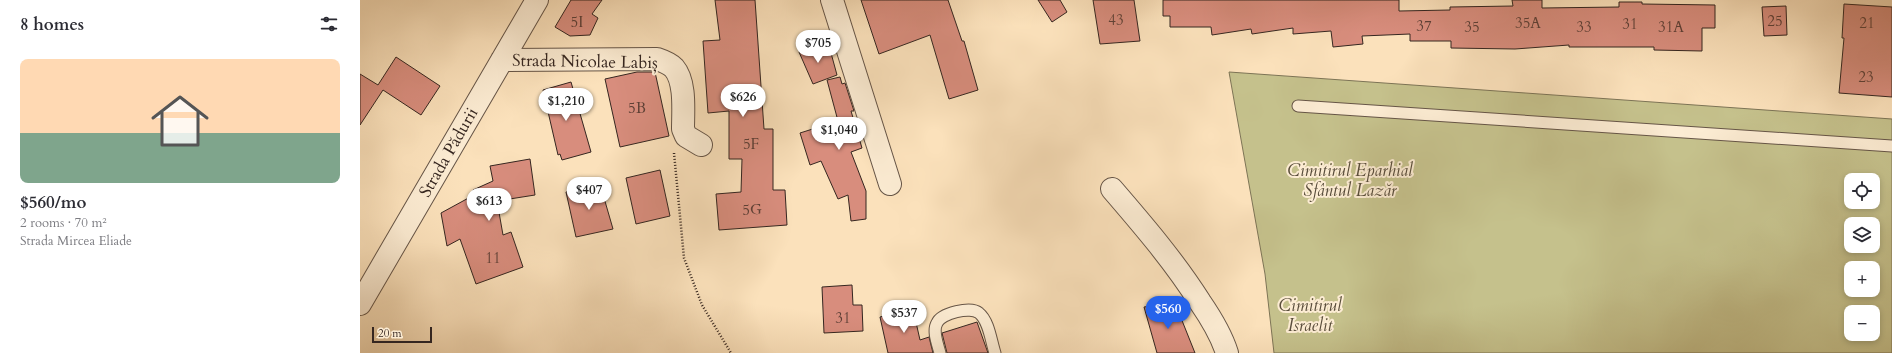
<!DOCTYPE html>
<html lang="en">
<head>
<meta charset="utf-8">
<style>
  :root { --surface:#fff; --page:#f2f2f3; --text:#2b2b33; --muted:#7c7c81; --line:#e1e1e2; --accent:#2563eb }
  body { margin:0; font-family:Cardo,serif; background:var(--page); color:var(--text); height:100vh; display:flex; flex-direction:column; font-size:15px; white-space:nowrap }
  * { box-sizing:border-box; margin:0 }
  p { font-size:13px; color:var(--muted) }
  .icon { flex:none; width:22px; height:22px; fill:none; stroke:currentColor; stroke-width:2; stroke-linecap:round; stroke-linejoin:round }
  .map { position:relative; flex:1; overflow:hidden }
  .details { display:flex; flex-direction:column; background:var(--surface); width:360px }
  .details>* { flex:none }
  .tools { position:absolute; left:1484px; top:173px; display:grid; gap:8px }
  .tools a { display:grid; place-items:center; width:36px; height:36px; border-radius:8px; background:var(--surface); box-shadow:0 2px 6px #0003; font-size:20px }
  .scale { position:absolute; left:12px; bottom:10px; width:60px; box-sizing:border-box; padding-left:4px; border:2px solid #352620; border-top:0; font-size:11px; line-height:14px; white-space:nowrap; color:#352620; -webkit-text-stroke:3px #fcecd3; paint-order:stroke }
  .price { position:absolute; translate:-50% -34px; padding:0 9px; border-radius:14px; background:#fff; color:#222; font-size:13px; line-height:26px; filter:drop-shadow(0 1px 2px #0008) }
  .price::after { content:''; position:absolute; left:50%; top:24px; width:12px; height:9px; margin-left:-6px; background:inherit; clip-path:polygon(0 0,100% 0,50% 100%) }
  .price.on { background:var(--accent); color:#fff }
  ul { padding:0; list-style:none }
  li { display:grid; align-content:center; gap:8px; height:212px; padding:0 20px }
  li+li { border-top:1px solid var(--line) }
  li span { display:grid; place-items:center; height:124px; border-radius:8px; color:#555 }
  li>.icon { margin-inline-start:auto }
  span .icon { width:72px; height:72px; fill:#fffc; stroke-width:1 }
  li b { font-size:17px }
  h2 { display:flex; justify-content:space-between; align-items:center; height:48px; padding:0 20px; font-size:17px }
  main { display:flex; flex:1; min-height:0 }
  .map>svg:first-child { display:block }
  .green { fill:#c5c18c; stroke:#7d7456; fill-rule:evenodd }
  .building { fill:#d88d7d; stroke:#352620 }
  .lines { fill:none; stroke-linecap:round; stroke-linejoin:round }
  .service-casing { stroke:#665547; stroke-width:13 }
  .minor-casing { stroke:#665547; stroke-width:24 }
  .path { stroke:#352620; stroke-width:2.5; stroke-dasharray:1 2; stroke-linecap:butt }
  .service { stroke:#fcecd3; stroke-width:11 }
  .minor { stroke:#fcecd3; stroke-width:22 }
  .labels { text-anchor:middle; stroke-width:4; stroke-linejoin:round; paint-order:stroke }
  .number-label { font-size:15px; fill:#5e4037 }
  .street-label { font-size:17px; fill:#352620; stroke:#fcecd3 }
  .park-label { font-size:17px; font-style:italic; fill:#594d3b; stroke:#fcecd3 }
</style>
</head>
<body>
<main>
<section class="details">
<h2>8 homes<svg class="icon" aria-label="filters" viewBox="0 0 24 24"><path d="M4 7h16M4 17h16"/><circle cx="9" cy="7" r="2"/><circle cx="15" cy="17" r="2"/></svg></h2>
<ul>
<li><span style="background:linear-gradient(#ffd9b3 60%,#7fa58c 0)"><svg class="icon" aria-label="home" viewBox="0 0 24 24"><path d="M3 11l9-7 9 7M6 9v11h12V9"/></svg></span><div><b>$560/mo</b><p>2 rooms · 70 m²</p><p>Strada Mircea Eliade</p></div></li>
</ul>
</section>
<div class="map">
<svg width="1532" height="353" viewBox="0 0 1532 353">
  <rect width="100%" height="100%" fill="#fbe1bb"/>
  <filter id="stains"><feTurbulence type="fractalNoise" baseFrequency=".005" numOctaves="4"/><feColorMatrix values="0 0 0 0 .2 0 0 0 0 .09 0 0 0 0 .02 0 0 0 .5 -.17"/></filter>
  <radialGradient id="worn" r=".72"><stop offset=".6" stop-color="#630" stop-opacity="0"/><stop offset="1" stop-color="#630" stop-opacity=".3"/></radialGradient>
  <path class="green" d="M 869,72 L 1532,119 L 1532,353 L 914,353 L 905,274 ZM 1491,180 L 1513,180 L 1513,202 L 1491,202 ZM 1491,224 L 1513,224 L 1513,246 L 1491,246 ZM 1491,268 L 1513,268 L 1513,290 L 1491,290 ZM 1491,312 L 1513,312 L 1513,334 L 1491,334 Z"/>
  <path class="building" d="M 211,0 L 242,0 L 232,14 L 238,18 L 230,35 L 210,36 L 195,27 Z
    M 355,0 L 395,0 L 404,129 L 413,129 L 413,190 L 425,190 L 427,225 L 359,230 L 356,194 L 381,192 L 382,159 L 369,159 L 369,111 L 348,113 L 343,41 L 360,40 Z
    M 501,0 L 588,0 L 602,41 L 604,41 L 618,90 L 589,99 L 570,35 L 519,54 Z
    M 678,0 L 700,0 L 707,12 L 692,22 Z
    M 733,0 L 774,0 L 780,41 L 740,44 Z
    M 803,0 L 1039,0 L 1039,11 L 1090,10 L 1090,7 L 1153,6 L 1152,0 L 1182,0 L 1182,8 L 1259,7 L 1259,2 L 1282,2 L 1282,4 L 1355,5 L 1355,28 L 1342,28 L 1342,51 L 1294,50 L 1294,47 L 1209,47 L 1209,45 L 1155,49 L 1091,48 L 1091,41 L 1050,41 L 1050,34 L 1002,36 L 1003,44 L 973,47 L 971,31 L 933,34 L 933,28 L 892,34 L 891,29 L 852,35 L 851,27 L 810,27 L 810,16 L 803,16 Z
    M 1484,4 L 1532,7 L 1532,97 L 1479,93 L 1484,38 L 1482,38 Z
    M 1426,6 L 1427,35 L 1404,36 L 1402,7 Z
    M 453,46 L 464,49 L 471,53 L 477,75 L 453,84 L 439,52 Z
    M 36,57 L 80,86 L 61,115 L 23,90 L 0,125 L 0,74 L 18,85 Z
    M 277,72 L 295,72 L 309,136 L 260,147 L 245,79 Z
    M 480,77 L 482,84 L 485,83 L 494,111 L 491,111 L 502,148 L 491,152 L 506,191 L 506,219 L 491,221 L 488,195 L 478,199 L 461,161 L 450,165 L 440,133 L 478,121 L 467,80 Z
    M 211,82 L 231,152 L 202,160 L 200,154 L 198,155 L 183,90 Z
    M 170,159 L 175,195 L 137,201 L 143,235 L 151,232 L 163,267 L 116,284 L 100,239 L 87,246 L 81,213 L 114,195 L 113,190 L 133,181 L 130,166 Z
    M 300,170 L 310,216 L 276,224 L 266,178 Z
    M 240,184 L 253,229 L 216,237 L 206,192 Z
    M 492,285 L 493,305 L 502,305 L 503,331 L 464,333 L 462,287 Z
    M 815,303 L 835,353 L 797,353 L 784,307 Z
    M 553,309 L 560,340 L 569,337 L 573,353 L 528,353 L 520,317 Z
    M 617,322 L 628,353 L 587,353 L 582,333 Z"/>
  <g class="lines">
    <defs>
      <path id="service" d="M 938,106 L 1532,146
        M 580,353 C 578,345 572,331 577,323 C 581,313 611,306 619,313 C 629,321 631,341 635,353"/>
      <path id="minor" d="M 472,0 L 530,184
        M 142,60 L 297,59 C 303,61 309,63 314,68 C 326,82 323,111 323,129 L 326,136 L 341,145
        M 752,189 C 783,225 814,261 840,302 C 851,318 861,334 867,353
        M 0,304 L 177,0"/>
    </defs>
    <use href="#service" class="service-casing"/>
    <use href="#minor" class="minor-casing"/>
    <path class="path" d="M 314,153 L 324,258 L 342,305 L 371,353"/>
    <use href="#service" class="service"/>
    <use href="#minor" class="minor"/>
  </g>
  <g class="labels">
    <g class="number-label">
      <text x="756" y="25">43</text>
      <text x="1415" y="26">25</text>
      <text x="217" y="27">5I</text>
      <text x="1168" y="28">35A</text>
      <text x="1507" y="28">21</text>
      <text x="1270" y="29">31</text>
      <text x="1064" y="31">37</text>
      <text x="1112" y="32">35</text>
      <text x="1224" y="32">33</text>
      <text x="1311" y="32">31A</text>
      <text x="1506" y="82">23</text>
      <text x="277" y="113">5B</text>
      <text x="391" y="149">5F</text>
      <text x="392" y="215">5G</text>
      <text x="133" y="263">11</text>
      <text x="483" y="323">31</text>
    </g>
    <g class="street-label">
      <text transform="translate(225 61) rotate(1)" y="6">Strada Nicolae Labiș</text>
      <text transform="translate(88 152) rotate(-60)" y="6">Strada Pădurii</text>
    </g>
    <g class="park-label">
      <text x="990" y="176">Cimitirul Eparhial<tspan x="990" dy="20">Sfântul Lazăr</tspan></text>
      <text x="950" y="311">Cimitirul<tspan x="950" dy="20">Israelit</tspan></text>
    </g>
  </g>
  <rect width="100%" height="100%" filter="url(#stains)"/>
  <rect width="100%" height="100%" fill="url(#worn)"/>
</svg>
<div class="tools">
<a><svg class="icon" aria-label="locate" viewBox="0 0 24 24"><circle cx="12" cy="12" r="6"/><path d="M12 2v4M12 18v4M2 12h4M18 12h4"/></svg></a>
<a><svg class="icon" aria-label="layers" viewBox="0 0 24 24"><path d="M12 4l9 5-9 5-9-5zM3 14l9 5 9-5"/></svg></a>
<a>+</a>
<a>−</a>
</div>
<div class="scale">20 m</div>
<b class="price" style="left:458px;top:64px">$705</b>
<b class="price" style="left:383px;top:118px">$626</b>
<b class="price" style="left:206px;top:122px">$1,210</b>
<b class="price" style="left:479px;top:151px">$1,040</b>
<b class="price" style="left:229px;top:211px">$407</b>
<b class="price" style="left:129px;top:222px">$613</b>
<b class="price on" style="left:808px;top:330px">$560</b>
<b class="price" style="left:544px;top:334px">$537</b>
</div>
</main>
</body>
</html>
